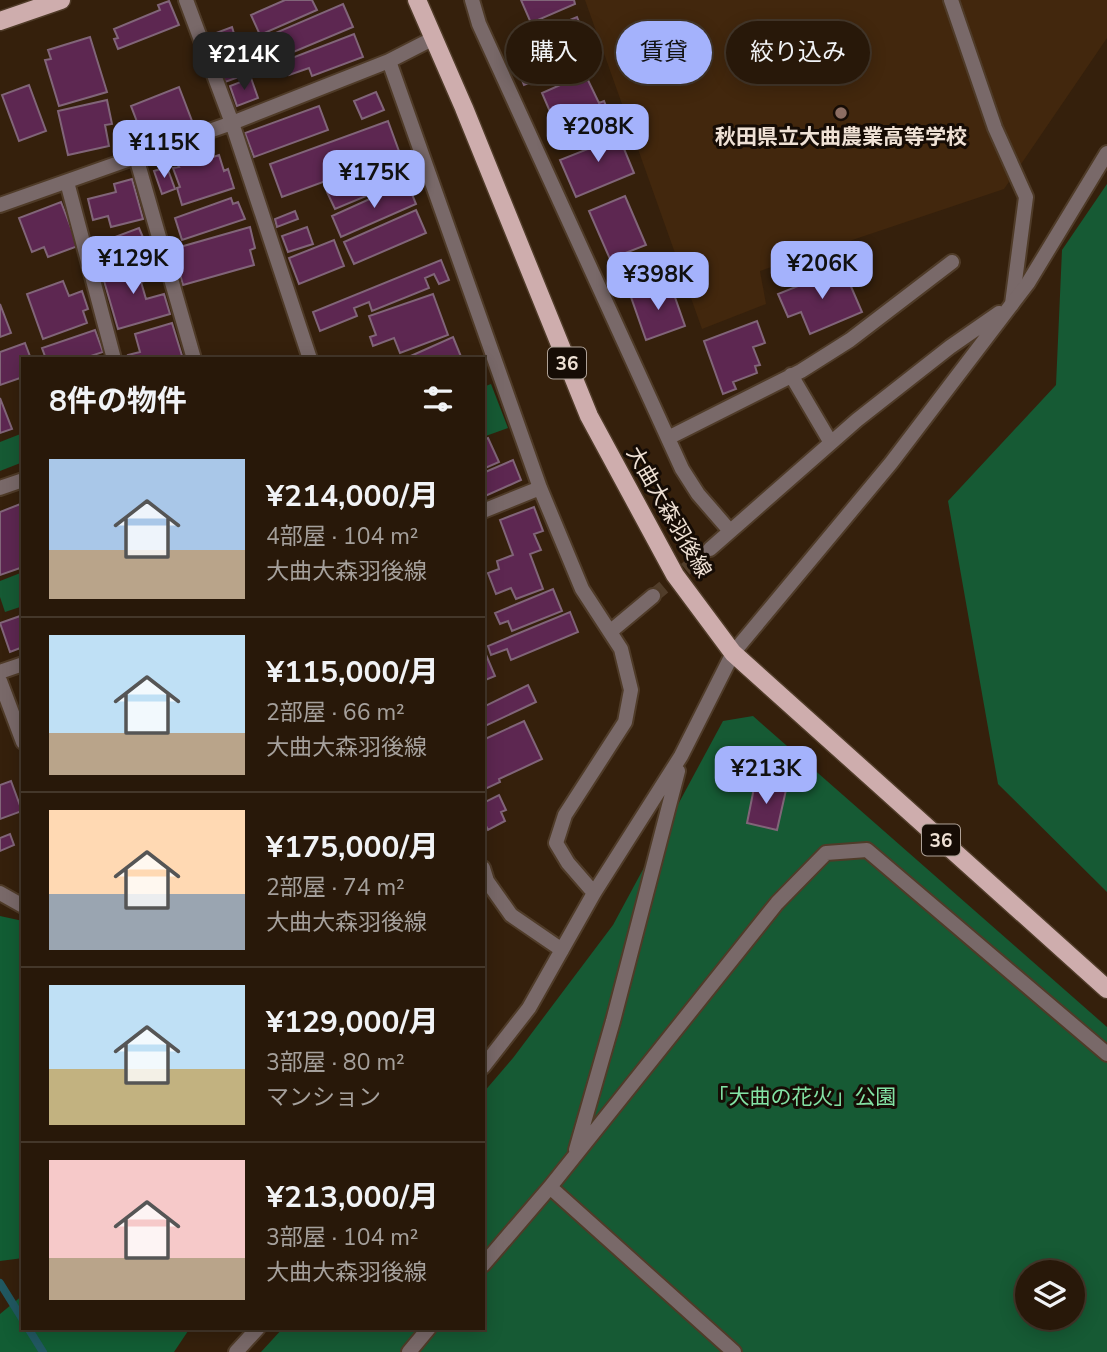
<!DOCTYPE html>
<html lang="ja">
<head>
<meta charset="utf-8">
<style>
  :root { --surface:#281809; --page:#302112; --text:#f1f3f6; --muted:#a5a09c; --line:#44372a; --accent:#a4b2fc }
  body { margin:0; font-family:"Nunito Sans","Noto Sans JP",sans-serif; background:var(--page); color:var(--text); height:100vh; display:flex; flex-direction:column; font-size:26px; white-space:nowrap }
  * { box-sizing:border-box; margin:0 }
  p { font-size:23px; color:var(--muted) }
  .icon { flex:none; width:38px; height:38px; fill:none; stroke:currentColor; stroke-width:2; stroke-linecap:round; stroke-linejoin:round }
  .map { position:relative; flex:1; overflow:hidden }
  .panel { position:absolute; left:21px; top:357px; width:464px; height:973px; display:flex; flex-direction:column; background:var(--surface); border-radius:0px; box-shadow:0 4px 18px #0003,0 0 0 2px var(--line) }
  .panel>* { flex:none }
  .guide { position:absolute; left:506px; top:21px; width:495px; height:63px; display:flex; gap:14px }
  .fabs { position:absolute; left:1015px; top:1260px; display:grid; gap:14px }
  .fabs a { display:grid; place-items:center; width:70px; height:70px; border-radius:50%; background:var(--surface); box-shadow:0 4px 18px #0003,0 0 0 2px var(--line); font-size:35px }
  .price { position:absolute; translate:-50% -60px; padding:0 16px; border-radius:14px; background:var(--accent); color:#111; font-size:23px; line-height:46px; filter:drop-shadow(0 2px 4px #0008) }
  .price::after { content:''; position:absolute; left:50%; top:42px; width:21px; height:16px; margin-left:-10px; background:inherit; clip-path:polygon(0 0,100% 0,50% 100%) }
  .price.selected { background:#222; color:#fff }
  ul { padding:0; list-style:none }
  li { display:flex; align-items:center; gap:21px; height:175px; padding:0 28px }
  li+li { border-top:2px solid var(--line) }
  li span { display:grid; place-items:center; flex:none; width:196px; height:140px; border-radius:0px; color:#555 }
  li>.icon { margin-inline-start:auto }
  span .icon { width:84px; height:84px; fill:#fffc; stroke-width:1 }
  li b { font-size:30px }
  h2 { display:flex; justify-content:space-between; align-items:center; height:84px; padding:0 28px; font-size:30px }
  .pill { padding:0 24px; border-radius:32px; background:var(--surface); box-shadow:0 4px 18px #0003,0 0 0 2px var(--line); font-size:24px; line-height:63px }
  .pill.selected { background:var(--accent); color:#111 }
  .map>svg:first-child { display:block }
  .built { fill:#42270d }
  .green { fill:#165a34; fill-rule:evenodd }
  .forest { fill:#125d34 }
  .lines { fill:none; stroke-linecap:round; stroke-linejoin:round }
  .stream { stroke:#215861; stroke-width:8 }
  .building { fill:#5d2751; stroke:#816579; stroke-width:2 }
  .minor-tunnel { stroke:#513d2a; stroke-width:14; stroke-dasharray:14 7; stroke-linecap:butt }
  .service-casing { stroke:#4f3b28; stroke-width:18 }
  .minor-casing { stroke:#4f3b28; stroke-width:18 }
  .primary-casing { stroke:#4f3b28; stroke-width:21 }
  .service { stroke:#796969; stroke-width:14 }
  .minor { stroke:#796969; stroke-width:14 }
  .primary { stroke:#ceadad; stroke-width:18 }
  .education-dot { fill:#8d6e63; stroke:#160c05; stroke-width:2.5 }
  .labels { text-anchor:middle; stroke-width:6; stroke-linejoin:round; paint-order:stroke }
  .shield { fill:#160c05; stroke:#aea197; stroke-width:2 }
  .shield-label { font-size:19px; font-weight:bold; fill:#efe1d5 }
  .poi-label { font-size:21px; font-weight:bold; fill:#efe1d5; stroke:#160c05 }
  .street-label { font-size:21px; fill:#efe1d5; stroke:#160c05 }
  .park-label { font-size:21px; fill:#83e3a5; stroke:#160c05 }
</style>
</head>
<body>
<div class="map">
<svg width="1107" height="1352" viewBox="0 0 1107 1352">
  <rect width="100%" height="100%" fill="#35200c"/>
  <path class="built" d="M 585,0 L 1107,0 L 1107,38 L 1004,189 L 760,271 L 766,304 L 702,329 Z"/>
  <path class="green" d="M 1107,184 L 1107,892 L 998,784 L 948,501 L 1056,385 L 1062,250 Z
    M 491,384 L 508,428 L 483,437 L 483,387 Z
    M 23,433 L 23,462 L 0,471 L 0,442 Z
    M 23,572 L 23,606 L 5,612 L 0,597 L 0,581 Z
    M 753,716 L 1107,1027 L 1107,1352 L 261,1352 L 283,1328 L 483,1328 L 483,1093 L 513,1058 L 613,925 L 723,721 ZM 1027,1272 L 1073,1272 L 1073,1318 L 1027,1318 Z"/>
  <path class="forest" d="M 0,916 L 23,921 L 23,1258 L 0,1261 Z
    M 23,1295 L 23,1328 L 190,1328 L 174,1352 L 0,1352 L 0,1314 Z"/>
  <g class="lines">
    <path class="stream" d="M 0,1283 L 23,1320
      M 28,1328 L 43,1352"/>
  </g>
  <path class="building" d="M 285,0 L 312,0 L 317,10 L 260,35 L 251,15 Z
    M 521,0 L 574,0 L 575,4 L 531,23 Z
    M 169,1 L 179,25 L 118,49 L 114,39 L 118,38 L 114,29 L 160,10 L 158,5 Z
    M 343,4 L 353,27 L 260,66 L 250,44 Z
    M 577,17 L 593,57 L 524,85 L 512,56 L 526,50 L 521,40 Z
    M 232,27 L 236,40 L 213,49 L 208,36 Z
    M 354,34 L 363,57 L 312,76 L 309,68 L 289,75 L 284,61 Z
    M 90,37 L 107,92 L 59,106 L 45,60 L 51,59 L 48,50 Z
    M 244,56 L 250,73 L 225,82 L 219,64 Z
    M 585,74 L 599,103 L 604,101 L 609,113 L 600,118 L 604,128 L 574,142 L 563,117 L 554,121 L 542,93 Z
    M 251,78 L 258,98 L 237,106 L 230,86 Z
    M 29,85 L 46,131 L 19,141 L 2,95 Z
    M 179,87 L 192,121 L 144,140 L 131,106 Z
    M 376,92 L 384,110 L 362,119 L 354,101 Z
    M 107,100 L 112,124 L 105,125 L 109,146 L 68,155 L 58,111 Z
    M 319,106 L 328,130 L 254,157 L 245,133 Z
    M 388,121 L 400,154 L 282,197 L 270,164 Z
    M 623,128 L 628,141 L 622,144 L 634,173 L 576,197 L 560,160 L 588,149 L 586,143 Z
    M 206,154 L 207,159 L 219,155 L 224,171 L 228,169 L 234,188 L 182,205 L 177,188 L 180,187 L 173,168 L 179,167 L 177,164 Z
    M 407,159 L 414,176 L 335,209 L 327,192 Z
    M 167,167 L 175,189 L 162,194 L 154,171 Z
    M 132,179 L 143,219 L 111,227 L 108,216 L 93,220 L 88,199 L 116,192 L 114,184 Z
    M 407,182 L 416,204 L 341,237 L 332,216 Z
    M 625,196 L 646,245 L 610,259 L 589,211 Z
    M 231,198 L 233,204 L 238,202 L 245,219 L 182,240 L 175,218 Z
    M 61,202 L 78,246 L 48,257 L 44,247 L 32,252 L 19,218 Z
    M 416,210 L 426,233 L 354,264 L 344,242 Z
    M 295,211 L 298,219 L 277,227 L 275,219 Z
    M 250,227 L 255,248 L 250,250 L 254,265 L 183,285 L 173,249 Z
    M 307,227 L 313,244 L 288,252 L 282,236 Z
    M 139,228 L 147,247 L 106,262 L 99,243 Z
    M 334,240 L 344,266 L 299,284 L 289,258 Z
    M 441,260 L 449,280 L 439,284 L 434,274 L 425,278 L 429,288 L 372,311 L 369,302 L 354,308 L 357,316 L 320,331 L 313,312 Z
    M 146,262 L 151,279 L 141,282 L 146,299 L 164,294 L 170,314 L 118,329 L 102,274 Z
    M 640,264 L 647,281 L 618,294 L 611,278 Z
    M 843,268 L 862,312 L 810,334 L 801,312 L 788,317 L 778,294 Z
    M 63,281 L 69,296 L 82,291 L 88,309 L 83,311 L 87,323 L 43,339 L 27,294 Z
    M 670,283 L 685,326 L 646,340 L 631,297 Z
    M 433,294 L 448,335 L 400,353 L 394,338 L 373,346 L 370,337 L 376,335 L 369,316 Z
    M 0,304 L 11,333 L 0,337 Z
    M 757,321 L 765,343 L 753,347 L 760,365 L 755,366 L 757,373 L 733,382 L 736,389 L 723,394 L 704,341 Z
    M 172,323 L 183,359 L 129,359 L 128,355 L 140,352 L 135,334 Z
    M 95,330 L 103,352 L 82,359 L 46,359 L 42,348 Z
    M 453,337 L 462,359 L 404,359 Z
    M 25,343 L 31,359 L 23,359 L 23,377 L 0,385 L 0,352 Z
    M 0,398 L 12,429 L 0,433 Z
    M 488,438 L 499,462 L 483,469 L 483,440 Z
    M 513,460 L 521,480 L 483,497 L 483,473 Z
    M 23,503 L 23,567 L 0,575 L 0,512 Z
    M 534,507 L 543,531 L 534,534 L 541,550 L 530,554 L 543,589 L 516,599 L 511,588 L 496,594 L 488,573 L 499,569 L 497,561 L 513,555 L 500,520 Z
    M 553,589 L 562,611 L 512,631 L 508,621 L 500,624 L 495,613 Z
    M 570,612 L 578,632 L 511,660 L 507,649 L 491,655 L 488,646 Z
    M 23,615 L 23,647 L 10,652 L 0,623 Z
    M 484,650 L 495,676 L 483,681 L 483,651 Z
    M 528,685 L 536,702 L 483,727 L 483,707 Z
    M 524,721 L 542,759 L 499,779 L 500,782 L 483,790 L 483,740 Z
    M 11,781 L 22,811 L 0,819 L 0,785 Z
    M 755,783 L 786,790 L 777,830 L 747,823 Z
    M 499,795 L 506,810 L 501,812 L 505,821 L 488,830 L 483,820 L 483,803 Z
    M 10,834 L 14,845 L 0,851 L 0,838 Z"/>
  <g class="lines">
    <path class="minor-tunnel" d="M 653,596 L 710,549"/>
    <defs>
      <path id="service" d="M 951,0 L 995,128 L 1026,197 L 1012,304"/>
      <path id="minor" d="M 186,0 L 232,123 L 310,359
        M 472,0 L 479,24 L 682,469 L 698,494 L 730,531
        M 434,38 L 389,61 L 540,488 L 582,589 L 621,649 L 631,690 L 625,722 L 565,815 L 556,843 L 568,863 L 594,893
        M 136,157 L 194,359
        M 67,182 L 114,359
        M 0,205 L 232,123 L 389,61
        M 791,375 L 831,443
        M 668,438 L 801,371 L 850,340 L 952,262
        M 0,488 L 23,480
        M 483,511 L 540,488
        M 710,549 L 857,420 L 950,347 L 999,313
        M 611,631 L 653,596
        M 0,672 L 23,664
        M 0,681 L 23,742
        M 483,868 L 487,881 L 511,915 L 562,950
        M 0,893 L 23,906
        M 483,1067 L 529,1008 L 594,893 L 681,756 L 733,653 L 891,463 L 1028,283 L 1107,153
        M 576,1150 L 613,1021 L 678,771
        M 550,1187 L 734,1352
        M 483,1265 L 550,1187 L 777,903 L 826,853 L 867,850 L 1107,1054
        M 236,1352 L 258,1328
        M 409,1352 L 429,1328"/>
      <path id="primary" d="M 417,0 L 464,108 L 589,416 L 675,575 L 733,653 L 1107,989
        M 0,21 L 61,0"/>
    </defs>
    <use href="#service" class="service-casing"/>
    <use href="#minor" class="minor-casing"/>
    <use href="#primary" class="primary-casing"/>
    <use href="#service" class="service"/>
    <use href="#minor" class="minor"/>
    <use href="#primary" class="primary"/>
  </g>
  <circle class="education-dot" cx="841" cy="113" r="7"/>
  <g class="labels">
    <g class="shield">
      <rect x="548" y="347.5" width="38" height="31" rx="5"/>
      <rect x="922" y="824.5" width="38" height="31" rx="5"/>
    </g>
    <g class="shield-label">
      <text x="567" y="370">36</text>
      <text x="941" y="847">36</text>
    </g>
    <g class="poi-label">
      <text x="841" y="144">秋田県立大曲農業高等学校</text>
    </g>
    <g class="street-label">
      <text transform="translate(669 512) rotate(60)" y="7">大曲大森羽後線</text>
    </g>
    <g class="park-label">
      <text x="802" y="1104">「大曲の花火」公園</text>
    </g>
  </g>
</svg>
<div class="fabs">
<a><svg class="icon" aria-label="layers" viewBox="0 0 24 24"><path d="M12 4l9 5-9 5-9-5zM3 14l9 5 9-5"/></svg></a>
</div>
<b class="price selected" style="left:244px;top:92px">¥214K</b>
<b class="price" style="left:598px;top:164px">¥208K</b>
<b class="price" style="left:164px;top:180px">¥115K</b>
<b class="price" style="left:374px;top:210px">¥175K</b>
<b class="price" style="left:133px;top:296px">¥129K</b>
<b class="price" style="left:822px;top:301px">¥206K</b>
<b class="price" style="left:658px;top:312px">¥398K</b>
<b class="price" style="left:766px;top:806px">¥213K</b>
<div class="guide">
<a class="pill">購入</a>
<a class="pill selected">賃貸</a>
<a class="pill">絞り込み</a>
</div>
<section class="panel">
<h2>8件の物件<svg class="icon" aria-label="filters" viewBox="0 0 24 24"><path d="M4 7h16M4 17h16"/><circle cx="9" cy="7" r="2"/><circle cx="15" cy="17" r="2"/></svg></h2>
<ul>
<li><span style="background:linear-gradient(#a9c7e8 65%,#b9a48a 0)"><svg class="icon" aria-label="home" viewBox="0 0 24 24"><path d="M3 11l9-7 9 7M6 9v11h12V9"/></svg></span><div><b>¥214,000/月</b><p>4部屋 · 104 m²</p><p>大曲大森羽後線</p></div></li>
<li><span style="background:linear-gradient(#bfe0f5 70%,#b9a48a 0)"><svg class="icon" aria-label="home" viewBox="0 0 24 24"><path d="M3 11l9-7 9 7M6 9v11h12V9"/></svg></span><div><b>¥115,000/月</b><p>2部屋 · 66 m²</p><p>大曲大森羽後線</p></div></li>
<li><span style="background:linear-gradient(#ffd9b3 60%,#9aa5b1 0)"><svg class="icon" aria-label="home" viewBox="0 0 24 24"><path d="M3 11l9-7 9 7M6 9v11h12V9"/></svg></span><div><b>¥175,000/月</b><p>2部屋 · 74 m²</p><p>大曲大森羽後線</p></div></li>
<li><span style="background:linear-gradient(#bfe0f5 60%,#c2b280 0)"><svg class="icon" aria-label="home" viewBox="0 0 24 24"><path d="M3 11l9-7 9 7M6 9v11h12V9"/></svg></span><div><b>¥129,000/月</b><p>3部屋 · 80 m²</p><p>マンション</p></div></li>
<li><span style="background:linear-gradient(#f6c9c9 70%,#b9a48a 0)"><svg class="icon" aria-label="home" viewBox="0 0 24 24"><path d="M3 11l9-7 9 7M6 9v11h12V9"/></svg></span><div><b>¥213,000/月</b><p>3部屋 · 104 m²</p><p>大曲大森羽後線</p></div></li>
</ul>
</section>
</div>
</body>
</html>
